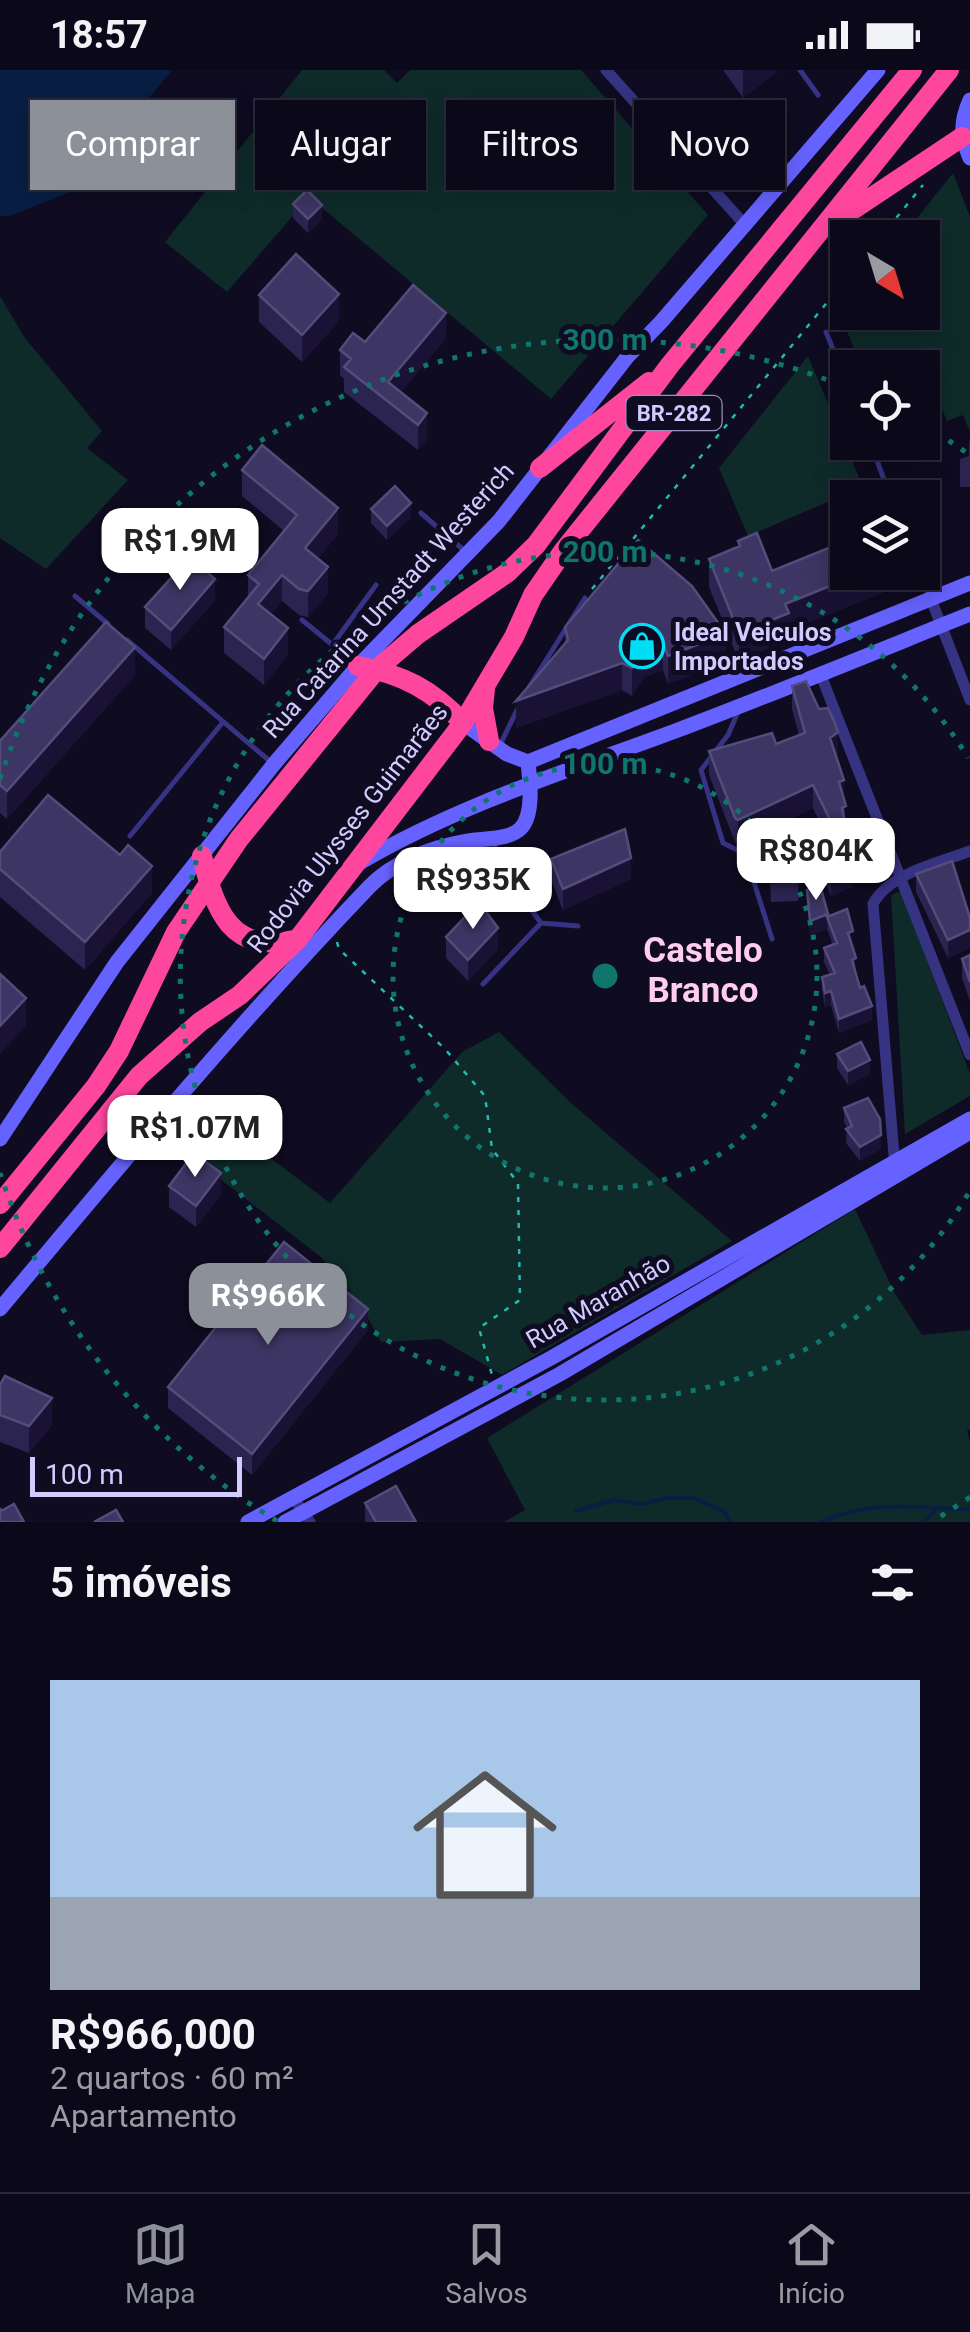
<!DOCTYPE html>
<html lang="pt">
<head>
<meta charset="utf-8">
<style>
  :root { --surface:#0b0819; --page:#191626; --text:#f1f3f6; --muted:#9a9aa2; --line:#2b2938; --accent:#8c9099 }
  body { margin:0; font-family:Roboto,sans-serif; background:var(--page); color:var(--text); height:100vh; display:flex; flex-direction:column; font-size:38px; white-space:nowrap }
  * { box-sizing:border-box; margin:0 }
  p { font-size:32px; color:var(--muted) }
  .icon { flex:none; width:55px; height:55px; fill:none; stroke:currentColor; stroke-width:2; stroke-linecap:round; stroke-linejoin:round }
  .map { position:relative; height:1452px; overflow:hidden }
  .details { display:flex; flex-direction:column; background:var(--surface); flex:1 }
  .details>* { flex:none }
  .hud { position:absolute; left:30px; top:30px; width:910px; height:90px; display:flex; gap:20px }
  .needle { width:65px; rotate:142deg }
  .controls { position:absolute; left:830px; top:150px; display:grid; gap:20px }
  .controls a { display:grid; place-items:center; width:110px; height:110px; border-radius:0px; background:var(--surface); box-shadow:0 5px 25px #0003,0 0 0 2px var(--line); font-size:50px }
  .scale { position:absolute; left:30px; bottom:25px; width:212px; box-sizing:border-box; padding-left:10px; border:5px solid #d1cbff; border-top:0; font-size:28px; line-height:35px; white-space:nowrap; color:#d1cbff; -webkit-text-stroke:8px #0f0b21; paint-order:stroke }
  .price { position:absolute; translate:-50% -85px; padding:0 22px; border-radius:20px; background:#fff; color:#222; font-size:32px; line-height:65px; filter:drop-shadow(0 2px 5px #0008) }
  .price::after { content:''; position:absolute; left:50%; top:60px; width:30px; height:22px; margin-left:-15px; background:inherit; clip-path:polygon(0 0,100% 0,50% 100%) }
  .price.current { background:var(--accent); color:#fff }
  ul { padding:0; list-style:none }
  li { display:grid; align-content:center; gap:20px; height:530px; padding:0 50px }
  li+li { border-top:2px solid var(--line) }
  li span { display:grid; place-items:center; height:310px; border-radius:0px; color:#555 }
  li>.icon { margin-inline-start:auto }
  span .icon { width:180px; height:180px; fill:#fffc; stroke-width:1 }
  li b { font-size:42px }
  h2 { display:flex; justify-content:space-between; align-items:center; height:120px; padding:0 50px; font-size:42px }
  .tag { padding:0 35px; border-radius:0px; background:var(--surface); box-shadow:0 5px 25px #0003,0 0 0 2px var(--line); font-size:35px; line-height:90px }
  .tag.current { background:var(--accent); color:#fff }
  .status { display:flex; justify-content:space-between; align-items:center; height:70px; padding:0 50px; background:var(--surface); direction:ltr }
  .status svg { height:28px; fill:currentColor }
  .dock { display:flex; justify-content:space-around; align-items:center; height:140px; border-top:2px solid var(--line); background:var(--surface); font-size:28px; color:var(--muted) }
  .dock a { display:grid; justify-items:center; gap:5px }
  .dock .current { color:var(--accent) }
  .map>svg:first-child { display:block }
  .green { fill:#0e2b2a }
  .water { fill:#081e43 }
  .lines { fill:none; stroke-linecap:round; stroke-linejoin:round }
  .stream { stroke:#081e43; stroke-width:4 }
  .path { stroke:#25b9b0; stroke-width:2.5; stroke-dasharray:5 8; stroke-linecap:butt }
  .lane { stroke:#363383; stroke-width:5 }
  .street { stroke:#363383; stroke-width:11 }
  .secondary { stroke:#6662ff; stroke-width:15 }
  .highway { stroke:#ff469f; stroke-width:20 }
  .wall { fill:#2b2350 }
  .shaded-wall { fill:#191235 }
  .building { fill:#3d3563; stroke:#544c7b; stroke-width:2.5 }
  .ring { fill:none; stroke:#0f766e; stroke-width:5; stroke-dasharray:5 10 }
  .labels { text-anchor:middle; stroke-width:10; stroke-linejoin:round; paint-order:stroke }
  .shield { fill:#0f0b21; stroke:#9791bc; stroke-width:2.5 }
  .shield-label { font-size:22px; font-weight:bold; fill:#d1cbff }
  .street-label { font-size:25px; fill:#d1cbff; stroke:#0f0b21 }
  .poi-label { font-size:25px; font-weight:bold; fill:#d1cbff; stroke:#0f0b21; text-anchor:start }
  .district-label { font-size:35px; font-weight:bold; fill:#ffcded; stroke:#0f0b21 }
  .centre { fill:#0f766e; stroke:#0f0b21; stroke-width:5 }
  .ring-label { font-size:30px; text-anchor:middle; font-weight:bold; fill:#0f766e; stroke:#0f0b21; stroke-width:10; stroke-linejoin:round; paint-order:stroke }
</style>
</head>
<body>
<div class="status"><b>18:57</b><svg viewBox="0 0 49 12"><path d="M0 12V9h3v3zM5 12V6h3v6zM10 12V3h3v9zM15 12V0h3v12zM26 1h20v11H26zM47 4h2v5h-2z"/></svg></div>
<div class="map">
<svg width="970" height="1452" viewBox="0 0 970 1452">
  <rect width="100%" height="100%" fill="#0f0b21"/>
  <path class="green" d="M 302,0 L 384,0 L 397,13 L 410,0 L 581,0 L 708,145 L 551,329 L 309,127 L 227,222 L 165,172 Z
    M 953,103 L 970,147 L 970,362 L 963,345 L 947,351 L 922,289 L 898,297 L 861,297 L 841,246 L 847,237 L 848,242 L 922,242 L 922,168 L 902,167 Z
    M 0,226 L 24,267 L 102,361 L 87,378 L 128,410 L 46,499 L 0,468 Z
    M 808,286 L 863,417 L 748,466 L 719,398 Z
    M 901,821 L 970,1004 L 970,1026 L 905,1064 L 891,825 Z
    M 499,962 L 571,1033 L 732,1171 L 502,1305 L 440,1269 L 381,1272 L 362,1237 L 321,1187 L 171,1071 L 202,1036 L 330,1133 L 462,982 Z
    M 855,1139 L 894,1222 L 922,1265 L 970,1260 L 970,1359 L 967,1361 L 970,1372 L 970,1452 L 504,1452 L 525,1440 L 487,1368 Z"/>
  <path class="water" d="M 0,0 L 172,0 L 71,122 L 9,146 L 0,146 Z"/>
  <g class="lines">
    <path class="stream" d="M 576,1441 L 613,1430 L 641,1434 L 667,1428 L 694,1428 L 725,1442 L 729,1452
      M 821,1452 C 878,1428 912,1439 970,1439
      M 924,1452 L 934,1441"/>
    <path class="path" d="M 880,168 L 923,115
      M 592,519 L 848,207
      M 337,872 L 339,879 L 445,979 L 485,1026 L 492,1079 L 518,1113 L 520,1230 L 479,1258 L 492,1305"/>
    <path class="lane" d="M 800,0 L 818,25
      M 826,262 L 848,316
      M 870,372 L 891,428
      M 421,443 L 466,482
      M 921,502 L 929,526
      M 75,526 L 108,554
      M 302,550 L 356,594
      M 127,570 L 272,693
      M 333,574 L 376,515
      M 528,619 L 585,528
      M 738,642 L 728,665 L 701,700 L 723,773 L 745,784 L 772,869
      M 499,677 L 518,638
      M 130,766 L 223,652
      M 494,772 L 500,797 L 541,853 L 578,856
      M 483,914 L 541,853"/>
    <path class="street" d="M 606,0 L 746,156
      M 931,529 L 970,630
      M 820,603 L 970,985
      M 895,1097 L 873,834 C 889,803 939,793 970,781
      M 293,1427 L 310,1452"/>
    <path class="secondary" d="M 970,30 C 960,52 961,67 970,88
      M 463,653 L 507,684 L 528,692 L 970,513
      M 361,792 C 463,733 568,701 678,660 C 776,623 873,583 970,544
      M 0,1069 L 117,892 L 274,694 L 358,596 L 499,451 L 628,286 L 661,252 L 878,0
      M 0,1239 C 120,1095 240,952 369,817 C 393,792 430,778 463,772 C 479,768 509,771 521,758 C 534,744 530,711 528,692
      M 248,1452 L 551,1288 L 970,1049
      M 285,1452 L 560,1304 L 970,1062"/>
    <path class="highway" d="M 836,151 L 962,67
      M 540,398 L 649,312
      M 358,596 C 402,604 433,620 463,653
      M 485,619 L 483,638 L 489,671
      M 202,786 C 215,840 230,886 298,869
      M 0,1134 L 96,1016 L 119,981 L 176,862 L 239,769 L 377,599 L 418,564 L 507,503 L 536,475 L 670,295 L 912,0
      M 0,1178 L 139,1006 L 200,952 L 240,925 L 298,869 L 463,653 L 514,567 L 533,525 L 564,480 L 949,0"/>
  </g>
  <path class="wall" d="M 723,0 L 777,0 L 777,2 L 743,28 Z
    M 293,134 L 322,149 L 308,163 L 293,148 Z
    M 259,225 L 339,251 L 302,292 L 259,252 Z
    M 446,268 L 401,322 L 427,369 L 418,380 L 344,322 L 344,309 L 340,305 L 340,280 L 365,272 Z
    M 969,371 L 970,371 L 970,417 L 960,417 L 960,389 L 969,386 Z
    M 242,400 L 338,464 L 318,488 L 328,523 L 308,547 L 299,545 L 282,531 L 271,544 L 288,584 L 264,615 L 224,583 L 224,557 L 248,528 L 248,505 L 284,461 L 242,426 Z
    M 371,439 L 411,447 L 387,470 L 371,453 Z
    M 638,470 L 726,592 L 668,614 L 663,600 L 644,607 L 632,626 L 622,620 L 516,658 L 565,574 L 565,557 Z
    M 738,471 L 772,501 L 889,502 L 889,520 L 789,560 L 789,570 L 739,591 L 709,517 L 709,489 L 738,477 Z
    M 215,530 L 171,580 L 145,558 L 145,537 Z
    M 135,605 L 7,749 L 0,743 L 0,671 Z
    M 792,616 L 838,685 L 836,687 L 844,731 L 852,817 L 831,826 L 810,774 L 810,751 L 820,753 L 813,738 L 770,759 L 802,782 L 798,831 L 771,832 L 767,760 L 738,774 L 735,772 L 709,705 L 709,681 L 776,674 L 799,665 L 792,639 Z
    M 0,782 L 152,823 L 85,900 L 0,827 Z
    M 551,789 L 631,809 L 563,840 L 551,810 Z
    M 916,804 L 970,848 L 970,878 L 948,888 L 916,822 Z
    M 807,820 L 853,875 L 856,903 L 872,950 L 839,963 L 831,935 L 825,937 L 822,921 L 822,907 L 830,905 L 824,892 L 824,878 L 833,875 L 827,859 L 810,865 Z
    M 446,867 L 498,879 L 468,911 L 446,888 Z
    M 970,885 L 970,931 L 962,908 L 962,889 Z
    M 837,984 L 870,1004 L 848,1015 L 837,998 Z
    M 844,1038 L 881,1079 L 860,1091 L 846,1073 L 847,1058 L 844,1052 Z
    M 169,1116 L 221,1124 L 196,1157 L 169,1137 Z
    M 368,1260 L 252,1405 L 168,1338 L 168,1317 Z
    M 0,1315 L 52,1355 L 29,1383 L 0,1372 Z
    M 365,1433 L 416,1452 L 365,1452 Z"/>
  <path class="shaded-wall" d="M 743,0 L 777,0 L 777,2 L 743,28 Z
    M 322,135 L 322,149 L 308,163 L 308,149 Z
    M 339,224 L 339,251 L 302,292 L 302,265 Z
    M 446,243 L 446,268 L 391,334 L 388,312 Z
    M 427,343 L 427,369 L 418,380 L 418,355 Z
    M 411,433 L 411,447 L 387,470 L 387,456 Z
    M 338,438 L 338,464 L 305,504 L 305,478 Z
    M 328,497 L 328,523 L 308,547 L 308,521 Z
    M 865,502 L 889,502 L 889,520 L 789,560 L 789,570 L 739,591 L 739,563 L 785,534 Z
    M 282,505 L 282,531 L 258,560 L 258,534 Z
    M 215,509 L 215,530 L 171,580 L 171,560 Z
    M 288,558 L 288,584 L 264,615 L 264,589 Z
    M 726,564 L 726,592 L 668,614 L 668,586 Z
    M 663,573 L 663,600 L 644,607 L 632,626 L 632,598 L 644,580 Z
    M 135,577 L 135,605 L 7,749 L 7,721 Z
    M 622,593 L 622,620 L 516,658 L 516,631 Z
    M 838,662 L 838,685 L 830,691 L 830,668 Z
    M 844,710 L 844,733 L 839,712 Z
    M 813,715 L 813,738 L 738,774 L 738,750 Z
    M 802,761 L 802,782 L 798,831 L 798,810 Z
    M 631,788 L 631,809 L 563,840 L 563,819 Z
    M 852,794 L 852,817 L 831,826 L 831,802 Z
    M 152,796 L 152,823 L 85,900 L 85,872 Z
    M 828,844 L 827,859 L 810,865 L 810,851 Z
    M 498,858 L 498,879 L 468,911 L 468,890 Z
    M 970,860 L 970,878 L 948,888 L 948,870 Z
    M 831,921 L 831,935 L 825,937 L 825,923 Z
    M 26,928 L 26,956 L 0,984 L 0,956 Z
    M 872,936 L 872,950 L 839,963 L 839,949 Z
    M 870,990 L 870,1004 L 848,1015 L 848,1001 Z
    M 881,1065 L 881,1079 L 860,1091 L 860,1077 Z
    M 221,1103 L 221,1124 L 196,1157 L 196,1136 Z
    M 368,1239 L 368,1260 L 252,1405 L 252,1384 Z
    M 52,1328 L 52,1355 L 29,1383 L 29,1356 Z"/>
  <path class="building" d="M 307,120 L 322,135 L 308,149 L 293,134 Z
    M 296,184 L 339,224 L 302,265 L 259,225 Z
    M 413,215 L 446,243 L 388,312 L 427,343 L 418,355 L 344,297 L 351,289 L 340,280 L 353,263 L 365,272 Z
    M 262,375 L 338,438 L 305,478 L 328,497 L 308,521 L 299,519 L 282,505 L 258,534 L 288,558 L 264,589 L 224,557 L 259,514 L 248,505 L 297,445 L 242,400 Z
    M 395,416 L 411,433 L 387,456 L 371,439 Z
    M 757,463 L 772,501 L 848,470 L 848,502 L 865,502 L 785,534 L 789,543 L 739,563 L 709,489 L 740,476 L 738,471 Z
    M 638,470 L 692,516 L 726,564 L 668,586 L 663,573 L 644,580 L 632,598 L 622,593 L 516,631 L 568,570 L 565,557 Z
    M 190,487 L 215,509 L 171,560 L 145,537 Z
    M 106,552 L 135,577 L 7,721 L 0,715 L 0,671 Z
    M 806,611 L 819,639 L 828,638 L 834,651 L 838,662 L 830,668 L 844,710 L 839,712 L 846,736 L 842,738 L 852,794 L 831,802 L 810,751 L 832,754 L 813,715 L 738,750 L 735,748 L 709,681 L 772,663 L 776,674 L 805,663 L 792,616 Z
    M 48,725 L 120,785 L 128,775 L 152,796 L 85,872 L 0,799 L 0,782 Z
    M 767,758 L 802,761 L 798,810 L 771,811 Z
    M 625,759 L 631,788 L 563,819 L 551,789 Z
    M 952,791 L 970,848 L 970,860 L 948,870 L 916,804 Z
    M 820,815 L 828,844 L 810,851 L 807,820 Z
    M 479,832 L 498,858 L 468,890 L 446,867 Z
    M 847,839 L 853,861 L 848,863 L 856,888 L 852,890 L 860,918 L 864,916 L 872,936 L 839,949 L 831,921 L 825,923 L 822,907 L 835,903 L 824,878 L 837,873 L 827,847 Z
    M 970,885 L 970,912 L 962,889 Z
    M 0,904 L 26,928 L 0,956 Z
    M 861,972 L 870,990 L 848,1001 L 837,984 Z
    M 868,1028 L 880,1049 L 881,1065 L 860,1077 L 846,1059 L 852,1056 L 844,1038 Z
    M 194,1083 L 221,1103 L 196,1136 L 169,1116 Z
    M 284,1172 L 368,1239 L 252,1384 L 168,1317 Z
    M 5,1306 L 52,1328 L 29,1356 L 0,1345 L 0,1315 Z
    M 396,1416 L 416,1452 L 376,1452 L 365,1433 Z
    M 14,1434 L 24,1452 L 0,1452 L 0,1438 L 1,1441 Z
    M 116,1440 L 123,1452 L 94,1452 Z"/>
  <g class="ring">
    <circle cx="605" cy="906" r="212"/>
    <path d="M968 1124A424 424 0 1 1 968 688"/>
    <path d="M970 1427A636 636 0 0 1 933 1451M277 1451A636 636 0 0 1 0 1103M0 709A636 636 0 0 1 843 316M923 355A636 636 0 0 1 970 385"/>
  </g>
  <defs>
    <symbol id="shop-ring" viewBox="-11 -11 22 22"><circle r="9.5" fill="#0f0b21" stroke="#00def6" stroke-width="1.5"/><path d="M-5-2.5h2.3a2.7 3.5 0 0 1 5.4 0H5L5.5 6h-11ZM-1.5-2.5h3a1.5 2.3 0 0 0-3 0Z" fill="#00def6"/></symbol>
  </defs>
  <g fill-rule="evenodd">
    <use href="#shop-ring" x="617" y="551" width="50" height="50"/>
  </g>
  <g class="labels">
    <rect class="shield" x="626.5" y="326" width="95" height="34" rx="8"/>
    <g class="shield-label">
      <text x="674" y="351">BR-282</text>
    </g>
    <g class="street-label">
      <text transform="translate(388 530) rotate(-48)" y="9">Rua Catarina Umstadt Westerich</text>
      <text transform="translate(347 758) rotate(-52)" y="9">Rodovia Ulysses Guimarães</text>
      <text transform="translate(598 1231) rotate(-30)" y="9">Rua Maranhão</text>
    </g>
    <g class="poi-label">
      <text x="674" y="571">Ideal Veiculos<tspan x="674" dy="29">Importados</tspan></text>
    </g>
    <g class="district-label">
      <text x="703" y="892">Castelo<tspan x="703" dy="40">Branco</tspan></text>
    </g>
  </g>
  <circle cx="605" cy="906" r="15" class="centre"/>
  <g class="ring-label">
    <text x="605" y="280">300 m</text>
    <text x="605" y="492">200 m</text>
    <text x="605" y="704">100 m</text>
  </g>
</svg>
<div class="controls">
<a><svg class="needle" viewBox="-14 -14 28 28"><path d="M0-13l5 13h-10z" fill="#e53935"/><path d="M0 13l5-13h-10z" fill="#9a9aa2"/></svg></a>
<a><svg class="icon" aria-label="locate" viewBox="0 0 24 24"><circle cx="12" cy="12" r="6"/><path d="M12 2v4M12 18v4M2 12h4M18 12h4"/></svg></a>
<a><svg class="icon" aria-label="layers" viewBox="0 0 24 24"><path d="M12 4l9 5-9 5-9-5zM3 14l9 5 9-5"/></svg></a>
</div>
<div class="scale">100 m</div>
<b class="price" style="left:180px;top:523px">R$1.9M</b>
<b class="price" style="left:816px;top:833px">R$804K</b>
<b class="price" style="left:473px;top:862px">R$935K</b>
<b class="price" style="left:195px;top:1110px">R$1.07M</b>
<b class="price current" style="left:268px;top:1278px">R$966K</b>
<div class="hud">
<a class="tag current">Comprar</a>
<a class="tag">Alugar</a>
<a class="tag">Filtros</a>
<a class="tag">Novo</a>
</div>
</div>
<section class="details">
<h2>5 imóveis<svg class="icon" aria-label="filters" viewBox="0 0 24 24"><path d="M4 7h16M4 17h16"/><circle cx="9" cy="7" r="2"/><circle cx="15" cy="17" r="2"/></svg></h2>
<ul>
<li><span style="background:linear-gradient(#a9c7e8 70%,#9aa5b1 0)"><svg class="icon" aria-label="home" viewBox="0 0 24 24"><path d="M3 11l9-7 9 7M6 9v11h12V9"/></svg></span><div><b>R$966,000</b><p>2 quartos · 60 m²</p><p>Apartamento</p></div></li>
</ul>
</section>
<nav class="dock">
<a class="current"><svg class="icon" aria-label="map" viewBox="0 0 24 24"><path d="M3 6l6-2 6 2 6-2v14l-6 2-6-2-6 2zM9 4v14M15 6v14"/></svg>Mapa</a>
<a><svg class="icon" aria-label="saved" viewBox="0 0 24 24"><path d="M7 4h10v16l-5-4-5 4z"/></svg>Salvos</a>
<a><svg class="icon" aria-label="home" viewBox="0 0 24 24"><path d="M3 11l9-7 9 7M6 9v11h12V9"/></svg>Início</a>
</nav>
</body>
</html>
